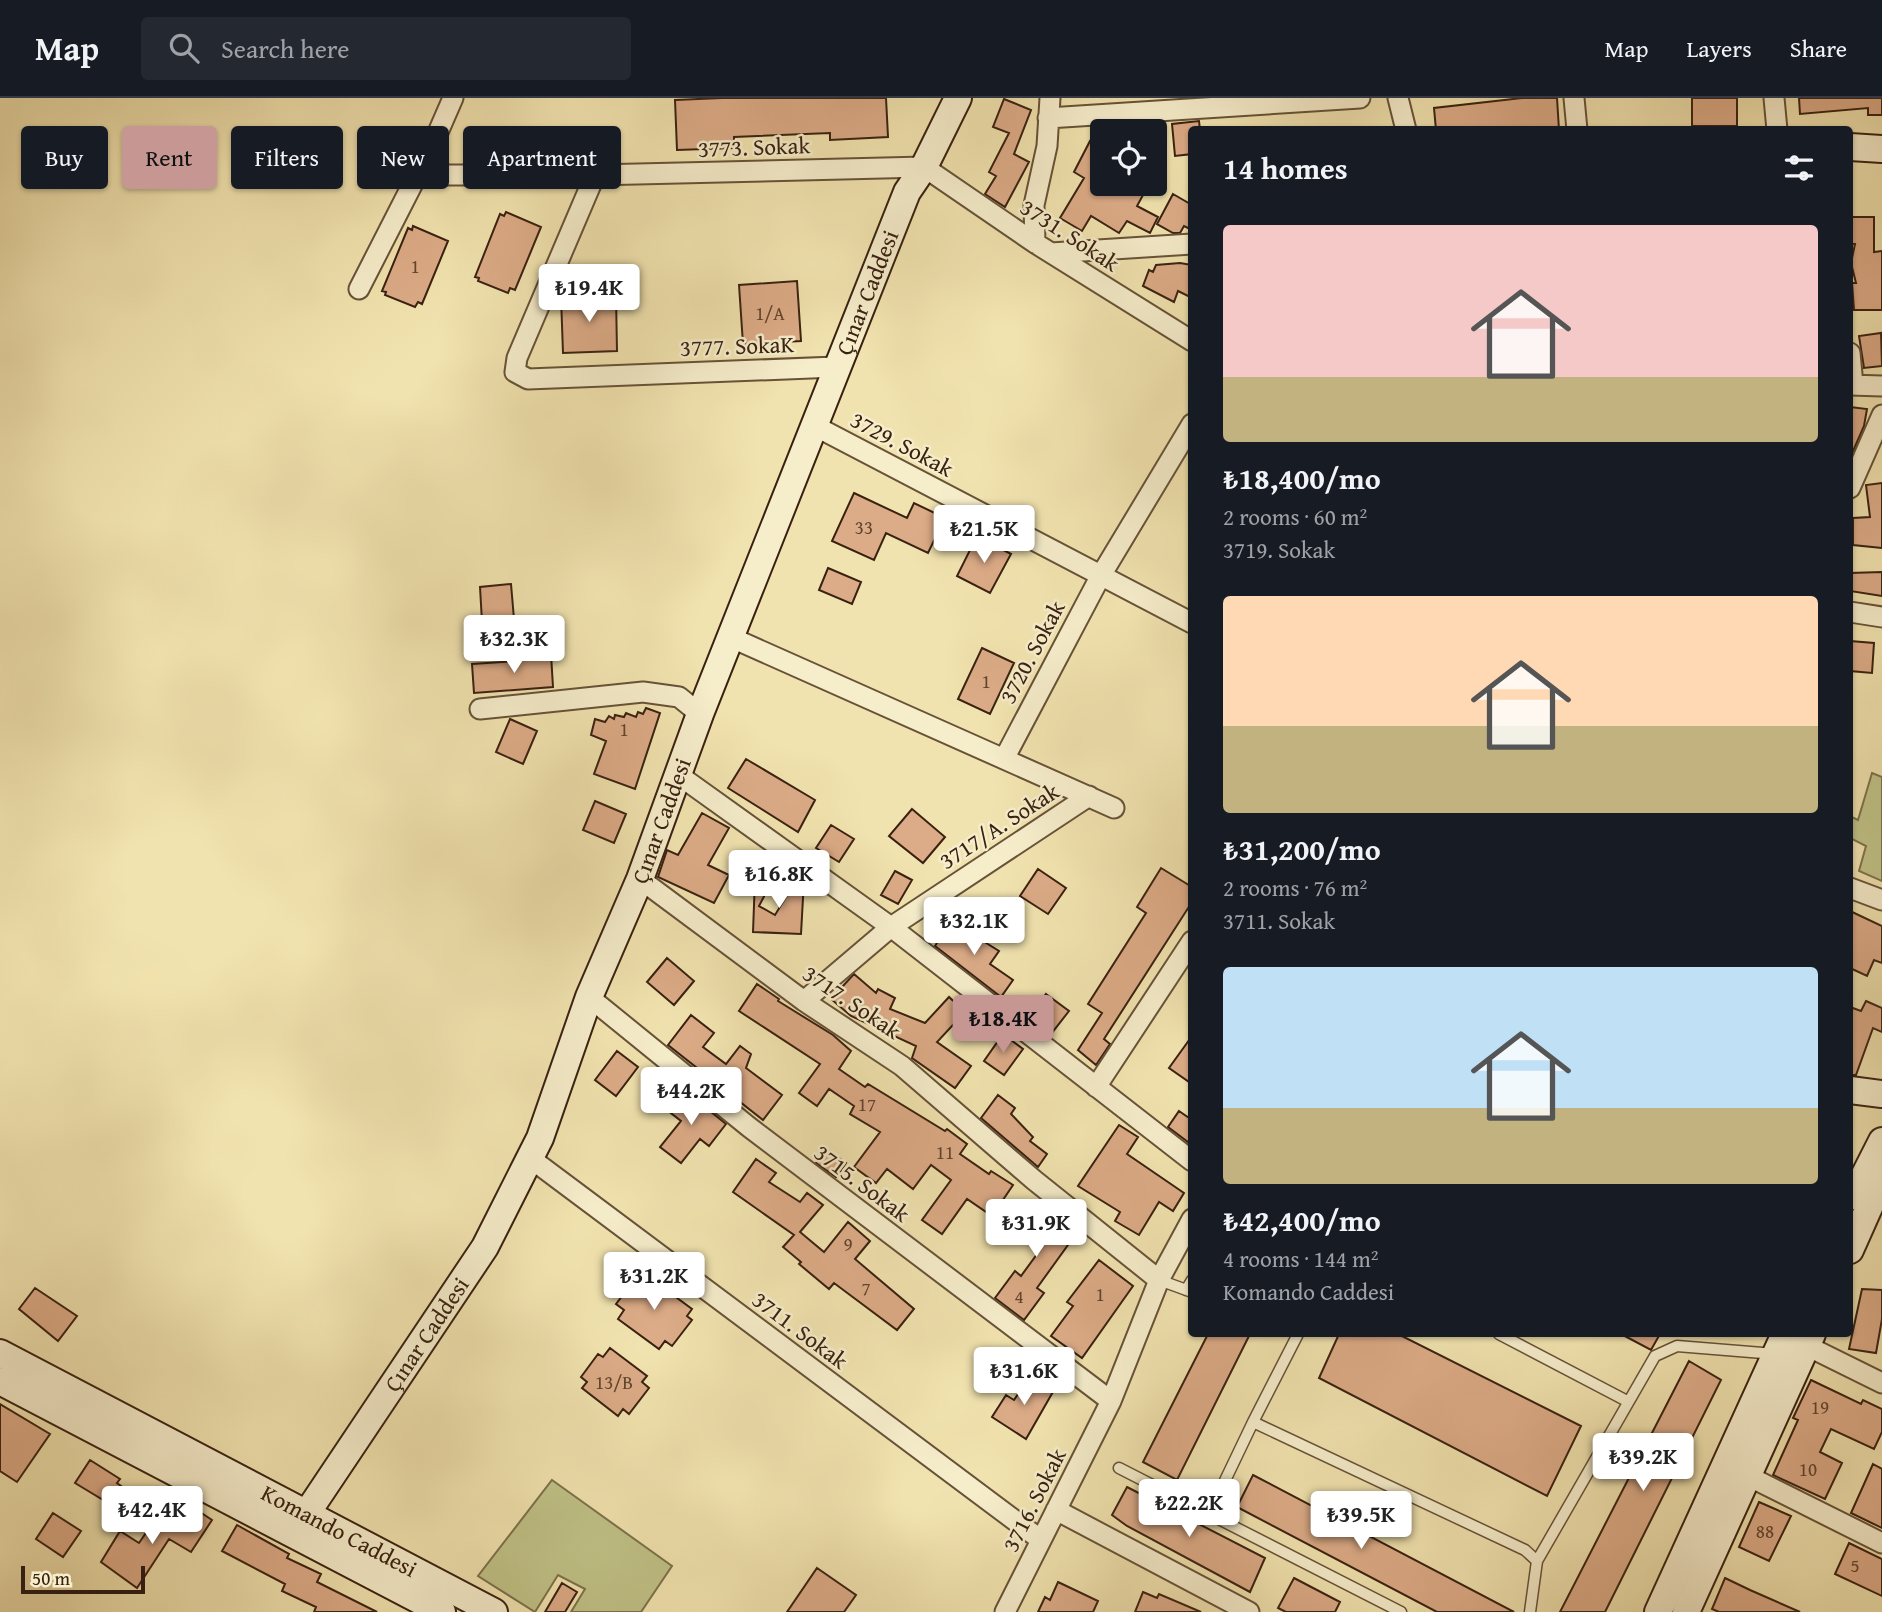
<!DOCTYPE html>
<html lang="en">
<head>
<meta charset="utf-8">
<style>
  :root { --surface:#171b24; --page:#242831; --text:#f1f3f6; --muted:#9ea1a6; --line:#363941; --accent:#c59692 }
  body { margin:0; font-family:"Gentium Book Plus",serif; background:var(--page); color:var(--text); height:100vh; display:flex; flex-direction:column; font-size:26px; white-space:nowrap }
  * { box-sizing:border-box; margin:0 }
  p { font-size:23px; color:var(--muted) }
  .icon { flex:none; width:38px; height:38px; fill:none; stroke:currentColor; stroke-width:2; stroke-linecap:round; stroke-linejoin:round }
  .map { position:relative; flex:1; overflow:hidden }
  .side { position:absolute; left:1188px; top:28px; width:665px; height:1211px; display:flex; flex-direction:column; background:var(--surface); border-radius:7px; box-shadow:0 2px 5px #0004 }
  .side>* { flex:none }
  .top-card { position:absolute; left:21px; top:28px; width:665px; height:63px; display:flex; gap:14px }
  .fabs { position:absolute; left:1090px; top:21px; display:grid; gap:14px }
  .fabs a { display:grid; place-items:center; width:77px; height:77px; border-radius:7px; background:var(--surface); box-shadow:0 2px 5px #0004; font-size:35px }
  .scale { position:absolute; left:21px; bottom:18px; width:124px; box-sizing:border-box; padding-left:7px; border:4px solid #392111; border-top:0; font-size:19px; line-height:24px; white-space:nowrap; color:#392111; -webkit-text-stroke:5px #f6edcb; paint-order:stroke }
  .price { position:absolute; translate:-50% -60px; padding:0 16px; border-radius:7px; background:#fff; color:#222; font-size:23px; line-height:46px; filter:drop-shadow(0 2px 4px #0008) }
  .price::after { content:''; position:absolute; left:50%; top:42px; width:21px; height:16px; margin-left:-10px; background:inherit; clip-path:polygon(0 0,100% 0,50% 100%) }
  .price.current { background:var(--accent); color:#111 }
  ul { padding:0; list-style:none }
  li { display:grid; align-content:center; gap:14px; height:371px; padding:0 35px }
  li span { display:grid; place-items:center; height:217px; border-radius:7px; color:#555 }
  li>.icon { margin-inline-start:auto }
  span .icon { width:126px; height:126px; fill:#fffc; stroke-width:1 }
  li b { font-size:30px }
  h2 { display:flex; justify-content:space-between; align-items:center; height:84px; padding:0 35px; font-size:30px }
  .chip { padding:0 24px; border-radius:7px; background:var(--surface); box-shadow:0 2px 5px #0004; font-size:24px; line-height:63px }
  .chip.current { background:var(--accent); color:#111 }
  header { display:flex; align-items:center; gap:42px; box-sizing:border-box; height:98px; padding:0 35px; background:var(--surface); border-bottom:2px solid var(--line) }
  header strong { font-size:33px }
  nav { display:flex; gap:38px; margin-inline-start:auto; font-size:24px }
  .search { width:490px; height:63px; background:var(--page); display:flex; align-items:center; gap:18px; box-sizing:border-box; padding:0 24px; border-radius:7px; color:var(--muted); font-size:26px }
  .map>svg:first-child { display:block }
  .green { fill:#c0c287; stroke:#7c724c; stroke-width:2 }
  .building { fill:#dcab87; stroke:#392111; stroke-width:2 }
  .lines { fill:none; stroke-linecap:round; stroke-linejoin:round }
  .lane-casing { stroke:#675238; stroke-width:13 }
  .street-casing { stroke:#675238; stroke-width:23 }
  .secondary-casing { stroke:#392111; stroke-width:30 }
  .lane { stroke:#f6edcb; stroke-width:10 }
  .street { stroke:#f6edcb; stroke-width:19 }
  .secondary { stroke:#f6edcb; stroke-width:26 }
  .labels { text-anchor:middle; stroke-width:5; stroke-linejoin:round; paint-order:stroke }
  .number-label { font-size:19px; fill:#62442e }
  .street-label { font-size:23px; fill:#392111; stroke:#f6edcb }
</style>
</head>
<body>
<header>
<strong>Map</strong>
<div class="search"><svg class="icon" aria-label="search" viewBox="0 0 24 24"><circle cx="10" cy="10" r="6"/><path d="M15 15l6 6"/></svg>Search here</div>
<nav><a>Map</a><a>Layers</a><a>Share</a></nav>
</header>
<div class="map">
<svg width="1882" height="1514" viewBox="0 0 1882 1514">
  <rect width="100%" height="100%" fill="#f1e3af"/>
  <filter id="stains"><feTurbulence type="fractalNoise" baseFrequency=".00286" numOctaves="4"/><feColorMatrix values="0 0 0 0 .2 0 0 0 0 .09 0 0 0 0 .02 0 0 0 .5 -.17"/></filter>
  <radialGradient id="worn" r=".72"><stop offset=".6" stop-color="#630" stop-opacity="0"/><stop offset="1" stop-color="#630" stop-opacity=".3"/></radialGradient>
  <path class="green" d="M 1872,675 L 1882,679 L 1882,783 L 1859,773 L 1866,748 L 1850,740 L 1850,718 L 1858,722 Z
    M 552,1382 L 672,1468 L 641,1514 L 571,1514 L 585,1491 L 558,1477 L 535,1514 L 478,1478 Z"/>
  <path class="building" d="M 722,0 L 886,0 L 888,39 L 830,42 L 830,35 L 734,39 L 734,50 L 677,52 L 675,2 Z
    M 1522,0 L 1557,0 L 1559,32 L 1436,32 L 1434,10 Z
    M 1692,0 L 1737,0 L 1737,28 L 1692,28 Z
    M 1799,0 L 1882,0 L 1882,17 L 1868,17 L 1868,10 L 1800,16 Z
    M 1004,1 L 1031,12 L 1014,56 L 1029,64 L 1005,109 L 985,96 L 996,78 L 989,74 L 1009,35 L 993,29 Z
    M 1199,23 L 1200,32 L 1192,32 L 1192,56 L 1175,58 L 1172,26 Z
    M 1090,43 L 1102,50 L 1102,86 L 1149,86 L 1137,108 L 1158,119 L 1150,135 L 1127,123 L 1119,135 L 1091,118 L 1082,133 L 1060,120 L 1084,80 L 1074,74 Z
    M 1173,96 L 1192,107 L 1192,132 L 1184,128 L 1180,135 L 1173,135 L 1157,126 Z
    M 506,114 L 541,129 L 515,192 L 510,190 L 508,195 L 478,183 L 479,180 L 475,179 L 500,116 L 504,118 Z
    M 1850,119 L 1874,119 L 1874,154 L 1882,153 L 1882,212 L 1854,212 L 1852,185 L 1856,185 L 1851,165 L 1855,146 L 1850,146 Z
    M 413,128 L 448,143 L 422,206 L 418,204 L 415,209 L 385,197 L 386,194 L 382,193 L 408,130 L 412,132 Z
    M 1180,165 L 1192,167 L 1192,200 L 1178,193 L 1174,204 L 1143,188 L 1149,172 L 1153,174 L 1156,167 Z
    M 797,183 L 801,243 L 743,246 L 739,187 Z
    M 616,198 L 617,253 L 563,255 L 561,199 Z
    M 1881,235 L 1882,268 L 1864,270 L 1859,238 Z
    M 1850,309 L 1867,311 L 1864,328 L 1850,360 Z
    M 1882,385 L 1882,450 L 1853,447 L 1853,420 L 1870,419 L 1866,387 Z
    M 854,395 L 907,420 L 914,405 L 945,420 L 928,455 L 886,435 L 874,462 L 832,443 Z
    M 977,438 L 1011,456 L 990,495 L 957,478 Z
    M 828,470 L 861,484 L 852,506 L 819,492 Z
    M 1882,474 L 1882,498 L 1850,493 L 1850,475 Z
    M 511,486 L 514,521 L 482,524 L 480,489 Z
    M 1850,543 L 1874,545 L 1872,575 L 1850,573 Z
    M 982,550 L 1014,565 L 990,616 L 958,601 Z
    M 551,556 L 553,589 L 474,595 L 472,566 L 519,563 L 518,558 Z
    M 646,610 L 660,615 L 635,691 L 594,676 L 606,643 L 591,637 L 595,621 L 605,624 L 609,618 L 614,621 L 615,617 L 624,619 L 626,615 L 636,619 L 638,614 L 643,616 Z
    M 510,621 L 537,633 L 523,666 L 496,654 Z
    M 746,661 L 815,702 L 798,734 L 728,690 Z
    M 595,703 L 626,716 L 614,745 L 583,732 Z
    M 912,711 L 945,739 L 923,765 L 889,738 Z
    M 702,715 L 729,730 L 708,767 L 729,777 L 714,805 L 658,779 L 667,752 L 678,757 Z
    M 831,727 L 854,741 L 839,764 L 816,750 Z
    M 1161,770 L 1192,789 L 1192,804 L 1104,941 L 1110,946 L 1096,967 L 1078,952 L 1102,915 L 1088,906 L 1146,815 L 1137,809 Z
    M 1038,771 L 1066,790 L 1048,816 L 1020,798 Z
    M 895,773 L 912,782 L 898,806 L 881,797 Z
    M 799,778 L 804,782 L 801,836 L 753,834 L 755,780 L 773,781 L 759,808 L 775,817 Z
    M 1850,813 L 1882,828 L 1882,865 L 1874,862 L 1867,878 L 1850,870 Z
    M 951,823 L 999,853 L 990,866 L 1013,882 L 1001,899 L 935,848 Z
    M 667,860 L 694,883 L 674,907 L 647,884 Z
    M 854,876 L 876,895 L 878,891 L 895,900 L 890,911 L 925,925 L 949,899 L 965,914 L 937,944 L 971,968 L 955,990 L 912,960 L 916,948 L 851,918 L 831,901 Z
    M 757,886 L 779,901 L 778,903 L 833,937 L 851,953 L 839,971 L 865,989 L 868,986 L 945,1033 L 947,1031 L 967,1046 L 960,1056 L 989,1076 L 991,1073 L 1013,1087 L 992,1118 L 967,1101 L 942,1136 L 922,1122 L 951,1082 L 931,1067 L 913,1091 L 887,1071 L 876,1085 L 854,1069 L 880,1034 L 850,1016 L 854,1008 L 829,991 L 817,1008 L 799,995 L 820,966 L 739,913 Z
    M 1046,896 L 1069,913 L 1051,936 L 1029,919 Z
    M 1866,903 L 1882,910 L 1882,934 L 1873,930 L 1856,977 L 1850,977 L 1850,909 L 1861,913 Z
    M 691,917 L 714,935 L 703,949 L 726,966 L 740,948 L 751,956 L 746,970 L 782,997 L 763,1022 L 668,947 Z
    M 1003,936 L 1023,951 L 1004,977 L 984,963 Z
    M 1192,938 L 1192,986 L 1169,970 Z
    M 617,953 L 638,969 L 616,998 L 595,982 Z
    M 684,992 L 726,1026 L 709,1048 L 700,1041 L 681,1065 L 660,1049 L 681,1023 L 667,1012 Z
    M 998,997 L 1015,1010 L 1011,1016 L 1033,1039 L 1030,1043 L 1047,1056 L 1038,1069 L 981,1020 Z
    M 1179,1013 L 1192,1022 L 1192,1047 L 1168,1029 Z
    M 1119,1027 L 1138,1039 L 1127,1056 L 1184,1095 L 1173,1113 L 1159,1104 L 1139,1137 L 1115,1123 L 1120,1114 L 1078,1088 Z
    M 826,1051 L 846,1065 L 836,1079 L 816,1065 Z
    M 756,1061 L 776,1075 L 769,1084 L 800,1104 L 807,1095 L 823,1107 L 800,1134 L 824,1154 L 848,1124 L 870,1143 L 855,1161 L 914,1211 L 897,1232 L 834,1185 L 829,1191 L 799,1166 L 801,1164 L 783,1149 L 794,1137 L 733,1094 Z
    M 1034,1106 L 1078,1133 L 1037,1190 L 1044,1195 L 1024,1222 L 995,1200 L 1015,1173 L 1021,1178 L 1040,1152 L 1014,1134 Z
    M 1099,1162 L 1133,1188 L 1082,1260 L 1051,1238 L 1073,1208 L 1067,1204 Z
    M 646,1177 L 692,1211 L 687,1218 L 692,1222 L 672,1248 L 665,1243 L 659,1251 L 618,1221 L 624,1212 L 616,1206 L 636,1180 L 641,1184 Z
    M 35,1190 L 77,1218 L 58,1243 L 19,1211 Z
    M 1862,1191 L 1882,1192 L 1882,1221 L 1876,1255 L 1849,1251 Z
    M 1208,1236 L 1250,1236 L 1177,1382 L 1143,1364 Z
    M 1339,1236 L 1398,1236 L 1581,1328 L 1547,1398 L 1319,1280 Z
    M 1621,1236 L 1660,1236 L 1651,1252 Z
    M 610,1250 L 647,1278 L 642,1284 L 649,1290 L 629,1316 L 623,1311 L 618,1318 L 582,1290 L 587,1284 L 581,1279 L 598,1256 L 603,1259 Z
    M 1689,1263 L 1721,1282 L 1605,1514 L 1560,1514 Z
    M 1031,1277 L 1054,1292 L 1026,1341 L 992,1319 L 1006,1297 L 1014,1302 Z
    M 1811,1282 L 1861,1306 L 1863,1302 L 1882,1311 L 1882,1334 L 1874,1351 L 1831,1331 L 1820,1354 L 1842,1365 L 1825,1401 L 1773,1377 L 1798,1322 L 1793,1320 Z
    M 0,1306 L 50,1336 L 17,1384 L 0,1373 Z
    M 90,1362 L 120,1381 L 117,1385 L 136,1399 L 120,1421 L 104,1410 L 108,1405 L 75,1385 Z
    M 1873,1366 L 1882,1371 L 1882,1430 L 1851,1415 Z
    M 1253,1377 L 1514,1514 L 1437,1514 L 1237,1409 Z
    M 1127,1389 L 1265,1460 L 1250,1494 L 1127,1428 L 1112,1417 Z
    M 1759,1404 L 1791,1418 L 1769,1463 L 1739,1449 Z
    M 197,1412 L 212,1422 L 191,1454 L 169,1441 L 137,1490 L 101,1464 L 120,1433 L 139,1445 L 161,1413 L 185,1429 Z
    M 53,1415 L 81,1433 L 63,1459 L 36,1441 Z
    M 237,1427 L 289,1456 L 287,1460 L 321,1476 L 317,1484 L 377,1514 L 314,1514 L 316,1509 L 282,1493 L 285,1486 L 222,1453 Z
    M 1849,1445 L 1882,1461 L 1882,1498 L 1835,1476 Z
    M 817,1470 L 856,1497 L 844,1514 L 787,1514 Z
    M 1294,1480 L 1340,1504 L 1335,1514 L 1286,1514 L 1278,1510 Z
    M 1725,1480 L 1750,1492 L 1800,1514 L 1719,1514 L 1712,1511 Z
    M 1058,1484 L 1098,1503 L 1093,1514 L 1038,1514 L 1045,1499 L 1050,1502 Z
    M 562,1485 L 577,1494 L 565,1514 L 545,1514 Z
    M 1143,1494 L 1157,1500 L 1159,1496 L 1201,1514 L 1135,1514 Z"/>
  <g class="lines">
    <defs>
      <path id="lane" d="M 1159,1182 L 1192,1194
        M 1186,1192 L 1192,1182
        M 1298,1236 L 1253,1324 L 1525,1452 L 1537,1463 L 1530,1514
        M 1499,1236 L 1627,1303
        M 1119,1370 L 1401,1514
        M 1210,1414 L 1253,1324
        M 1537,1463 L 1655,1258 L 1677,1248 L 1775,1256"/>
      <path id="street" d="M 1398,0 L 1406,32
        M 1574,0 L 1577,32
        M 1774,0 L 1777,32
        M 1048,20 L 1360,0
        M 417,77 L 595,77 L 924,69 L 1035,145 L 1192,243
        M 595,77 L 517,260 L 515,274 L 528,281 L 836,269
        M 1035,145 L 1034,107 L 1047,48 L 1050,0
        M 1051,155 L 1192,146
        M 359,191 L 433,46 L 453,0
        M 1850,255 L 1853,287
        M 1850,287 L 1882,288
        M 813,327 L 1192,525
        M 1850,390 L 1882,317
        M 1850,514 L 1882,519
        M 730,539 L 1114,710
        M 480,611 L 643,594 L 679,599 L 700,616
        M 1004,661 L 1100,479 L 1192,326
        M 680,678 L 891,829 L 1192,1063
        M 640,781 L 804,903 L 902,968 L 1034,1082 L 1159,1182
        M 1850,790 L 1882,802
        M 589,899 L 749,1029 L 1111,1303
        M 804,903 L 891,829 L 1089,698
        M 1096,989 L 1192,843
        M 530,1060 L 1041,1442
        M 1795,1242 L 1882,1285
        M 1746,1377 L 1882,1445
        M 1056,1412 L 1249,1514
        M 1005,1514 L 1111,1303 L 1159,1182 L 1192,1121"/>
      <g id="secondary">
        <path d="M 1850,49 L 1882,51"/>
        <path d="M 1850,992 L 1882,996"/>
        <path d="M 1854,1098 L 1882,1043"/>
        <path d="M 1850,1152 L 1882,1080"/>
        <path id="s1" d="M 0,1255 L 494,1514"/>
        <path d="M 0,1283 L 442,1514"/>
        <path id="s2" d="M 307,1415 L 485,1149 L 540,1040 L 589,899 L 640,781 L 700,616 L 907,94 L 924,69 L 958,0"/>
        <path d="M 1658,1514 L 1785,1236"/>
        <path d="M 1686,1514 L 1812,1236"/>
      </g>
    </defs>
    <use href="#lane" class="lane-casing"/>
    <use href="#street" class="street-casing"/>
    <use href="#secondary" class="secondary-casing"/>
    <use href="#lane" class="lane"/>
    <use href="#street" class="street"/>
    <use href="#secondary" class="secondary"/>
  </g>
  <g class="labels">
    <g class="number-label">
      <text x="415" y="175">1</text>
      <text x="770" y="222">1/A</text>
      <text x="864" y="436">33</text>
      <text x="986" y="590">1</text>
      <text x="624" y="638">1</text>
      <text x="867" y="1013">17</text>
      <text x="945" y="1061">11</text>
      <text x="848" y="1153">9</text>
      <text x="866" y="1197">7</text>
      <text x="1100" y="1203">1</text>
      <text x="1019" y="1205">4</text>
      <text x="614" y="1291">13/B</text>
      <text x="1820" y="1316">19</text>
      <text x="1808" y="1378">10</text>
      <text x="1765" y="1440">88</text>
      <text x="1855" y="1474">5</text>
    </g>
    <g class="street-label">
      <text transform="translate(754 49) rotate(-2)" y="8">3773. Sokak</text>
      <text transform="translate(1070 137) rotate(33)" y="8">3731. Sokak</text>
      <text dy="8" stroke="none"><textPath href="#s2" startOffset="1349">Çınar Caddesi</textPath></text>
      <text transform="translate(737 248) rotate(-2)" y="8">3777. SokaK</text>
      <text transform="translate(902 346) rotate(28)" y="8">3729. Sokak</text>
      <text transform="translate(1032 554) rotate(-62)" y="8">3720. Sokak</text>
      <text dy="8" stroke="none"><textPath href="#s2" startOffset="782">Çınar Caddesi</textPath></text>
      <text transform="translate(999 728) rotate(-33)" y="8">3717/A. Sokak</text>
      <text transform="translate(852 904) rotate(34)" y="8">3717. Sokak</text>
      <text transform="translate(862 1085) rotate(37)" y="8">3715. Sokak</text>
      <text transform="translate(800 1232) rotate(37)" y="8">3711. Sokak</text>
      <text dy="8" stroke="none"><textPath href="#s2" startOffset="215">Çınar Caddesi</textPath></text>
      <text transform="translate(1034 1402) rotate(-63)" y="8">3716. Sokak</text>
      <text dy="8" stroke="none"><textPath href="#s1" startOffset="383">Komando Caddesi</textPath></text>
    </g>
  </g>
  <rect width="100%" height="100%" filter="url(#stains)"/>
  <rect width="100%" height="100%" fill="url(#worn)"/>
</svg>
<div class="fabs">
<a><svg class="icon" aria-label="locate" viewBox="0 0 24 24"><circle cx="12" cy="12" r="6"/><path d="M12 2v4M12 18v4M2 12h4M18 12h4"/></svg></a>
</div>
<div class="scale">50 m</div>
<b class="price" style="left:589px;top:226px">₺19.4K</b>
<b class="price" style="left:984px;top:467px">₺21.5K</b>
<b class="price" style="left:514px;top:577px">₺32.3K</b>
<b class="price" style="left:779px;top:812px">₺16.8K</b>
<b class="price" style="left:974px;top:859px">₺32.1K</b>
<b class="price current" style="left:1003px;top:957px">₺18.4K</b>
<b class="price" style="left:691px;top:1029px">₺44.2K</b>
<b class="price" style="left:1036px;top:1161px">₺31.9K</b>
<b class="price" style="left:654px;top:1214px">₺31.2K</b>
<b class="price" style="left:1024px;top:1309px">₺31.6K</b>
<b class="price" style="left:1643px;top:1395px">₺39.2K</b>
<b class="price" style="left:1189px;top:1441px">₺22.2K</b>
<b class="price" style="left:152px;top:1448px">₺42.4K</b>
<b class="price" style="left:1361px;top:1453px">₺39.5K</b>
<div class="top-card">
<a class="chip">Buy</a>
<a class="chip current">Rent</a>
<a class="chip">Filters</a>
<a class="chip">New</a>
<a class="chip">Apartment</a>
</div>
<section class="side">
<h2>14 homes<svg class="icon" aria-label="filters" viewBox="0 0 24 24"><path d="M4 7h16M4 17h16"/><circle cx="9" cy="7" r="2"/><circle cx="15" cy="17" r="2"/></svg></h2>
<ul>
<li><span style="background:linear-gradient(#f6c9c9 70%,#c2b280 0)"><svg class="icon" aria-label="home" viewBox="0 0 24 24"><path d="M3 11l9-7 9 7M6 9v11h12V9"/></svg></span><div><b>₺18,400/mo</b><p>2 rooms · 60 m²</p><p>3719. Sokak</p></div></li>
<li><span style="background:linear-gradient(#ffd9b3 60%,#c2b280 0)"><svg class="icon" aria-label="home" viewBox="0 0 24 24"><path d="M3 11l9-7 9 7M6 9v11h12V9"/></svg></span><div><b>₺31,200/mo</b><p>2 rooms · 76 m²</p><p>3711. Sokak</p></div></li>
<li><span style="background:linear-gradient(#bfe0f5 65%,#c2b280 0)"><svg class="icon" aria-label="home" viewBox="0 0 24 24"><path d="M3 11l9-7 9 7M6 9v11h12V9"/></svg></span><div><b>₺42,400/mo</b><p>4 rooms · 144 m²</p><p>Komando Caddesi</p></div></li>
</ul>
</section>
</div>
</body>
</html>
